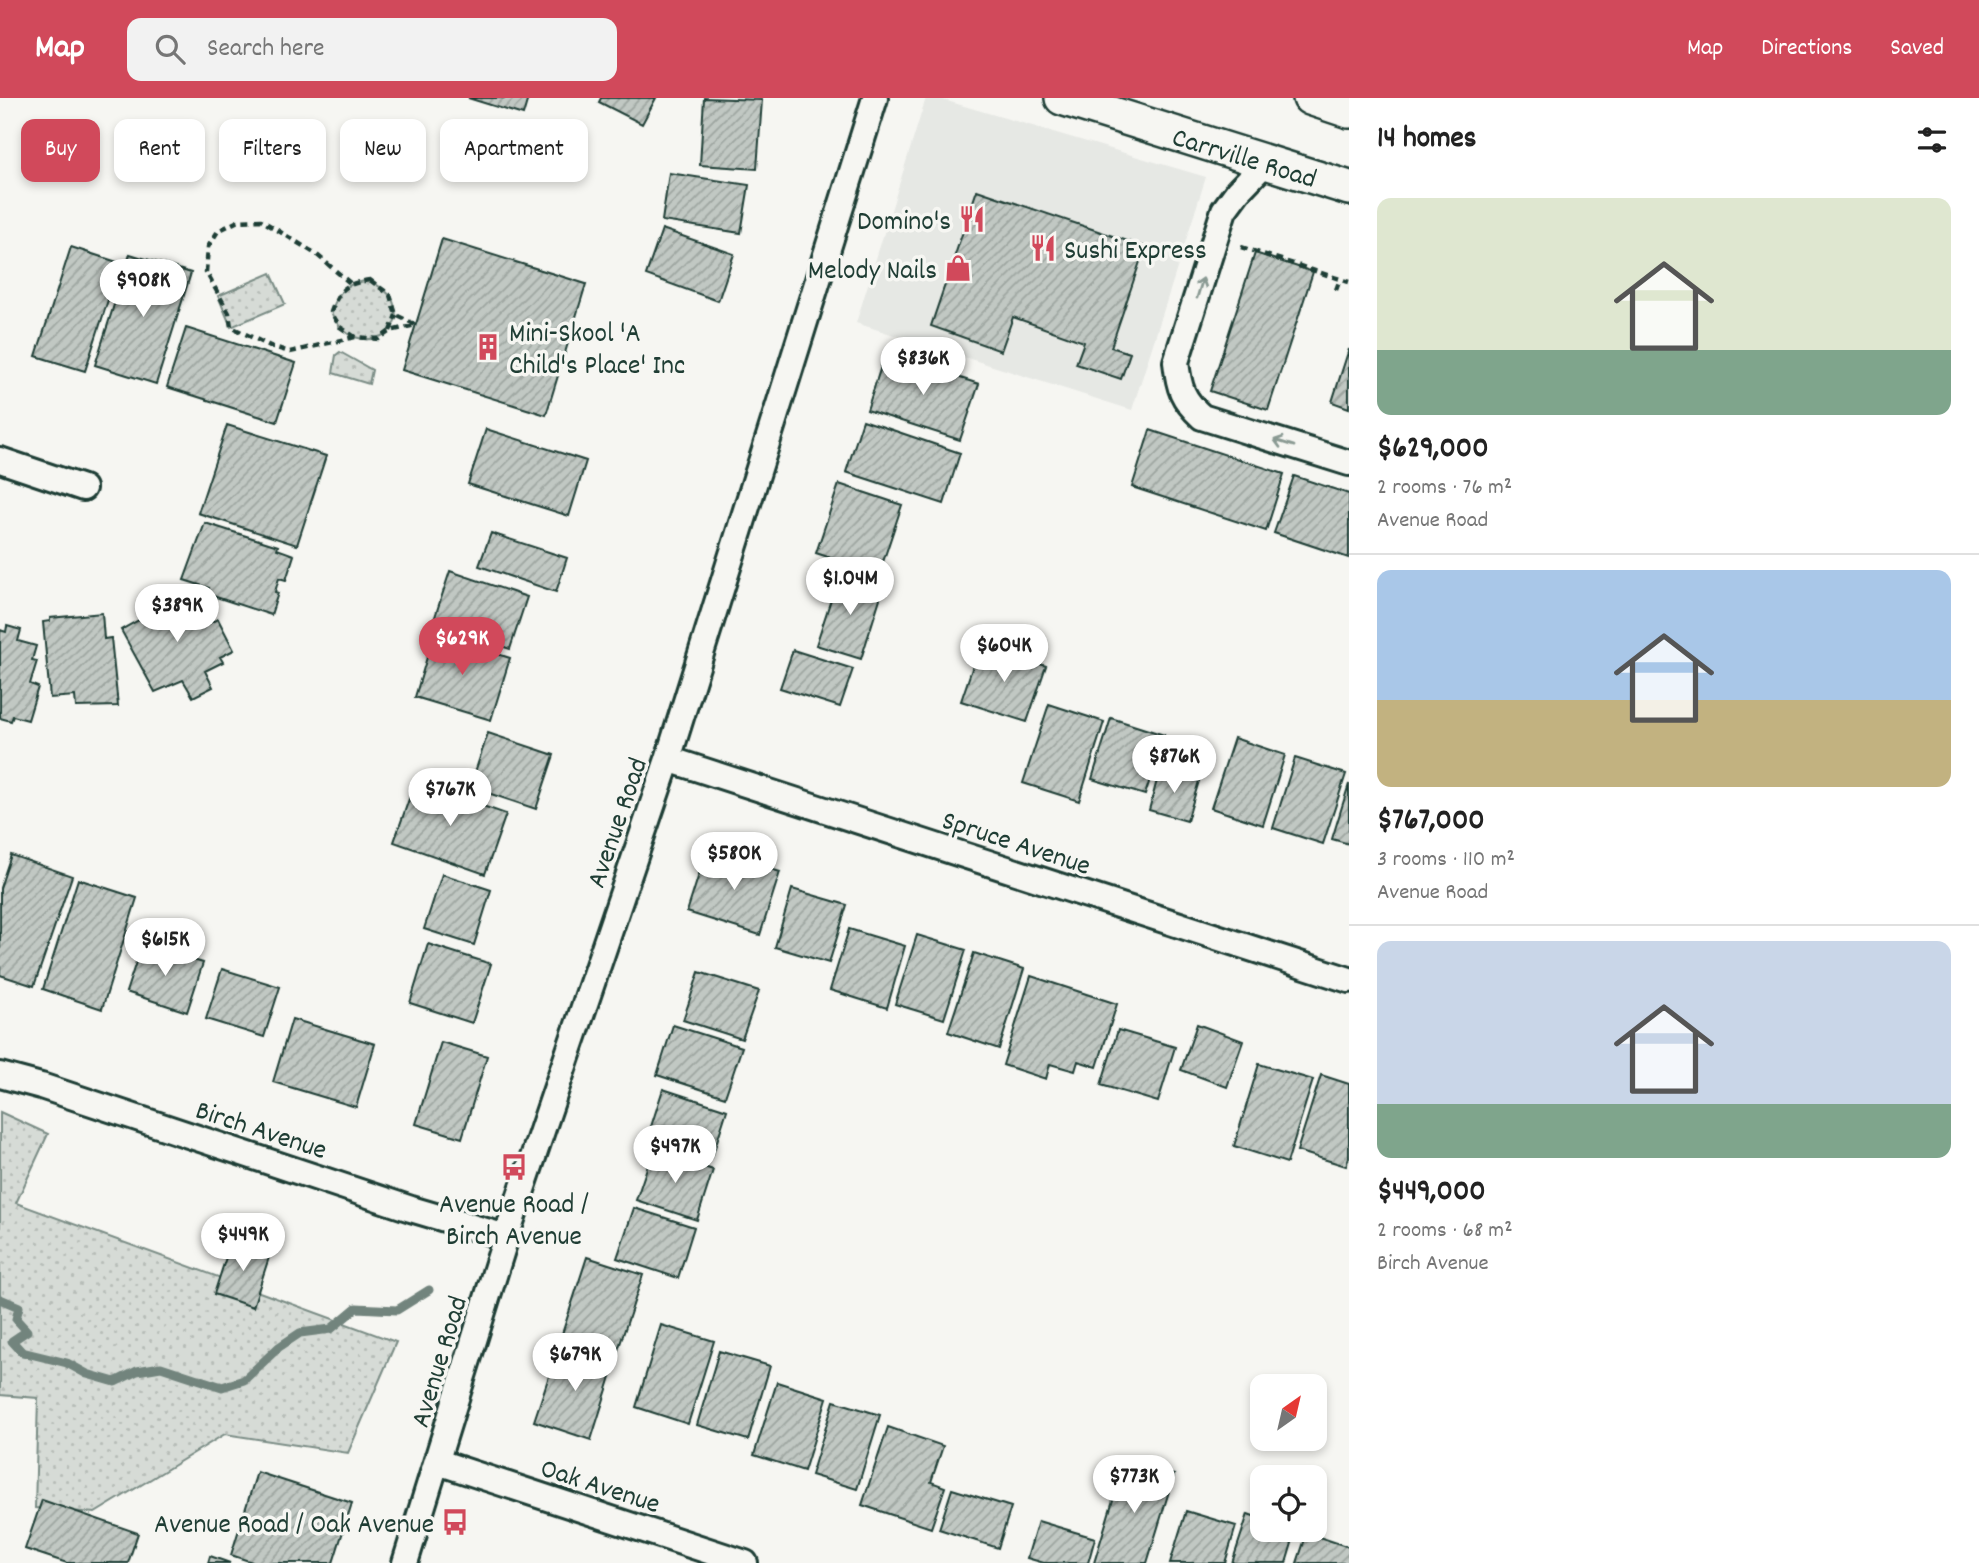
<!DOCTYPE html>
<html lang="en">
<head>
<meta charset="utf-8">
<style>
  :root { --surface:#fff; --page:#f2f2f2; --text:#222; --muted:#767676; --line:#e0e0e0; --accent:#d1495b }
  body { margin:0; font-family:Dekko,sans-serif; background:var(--page); color:var(--text); height:100vh; display:flex; flex-direction:column; font-size:26px; white-space:nowrap }
  * { box-sizing:border-box; margin:0 }
  p { font-size:23px; color:var(--muted) }
  .icon { flex:none; width:38px; height:38px; fill:none; stroke:currentColor; stroke-width:2; stroke-linecap:round; stroke-linejoin:round }
  .map { position:relative; flex:1; overflow:hidden }
  .side { display:flex; flex-direction:column; background:var(--surface); width:630px }
  .side>* { flex:none }
  .hud { position:absolute; left:21px; top:21px; width:665px; height:63px; display:flex; gap:14px }
  .needle { width:46px; rotate:34deg }
  .buttons { position:absolute; left:1250px; top:1276px; display:grid; gap:14px }
  .buttons a { display:grid; place-items:center; width:77px; height:77px; border-radius:14px; background:var(--surface); box-shadow:0 4px 10px #0003; font-size:35px }
  .price { position:absolute; translate:-50% -60px; padding:0 16px; border-radius:24px; background:#fff; color:#222; font-size:23px; line-height:46px; filter:drop-shadow(0 2px 4px #0008) }
  .price::after { content:''; position:absolute; left:50%; top:42px; width:21px; height:16px; margin-left:-10px; background:inherit; clip-path:polygon(0 0,100% 0,50% 100%) }
  .price.selected { background:var(--accent); color:#fff }
  ul { padding:0; list-style:none }
  li { display:grid; align-content:center; gap:14px; height:371px; padding:0 28px }
  li+li { border-top:2px solid var(--line) }
  li span { display:grid; place-items:center; height:217px; border-radius:14px; color:#555 }
  li>.icon { margin-inline-start:auto }
  span .icon { width:126px; height:126px; fill:#fffc; stroke-width:1 }
  li b { font-size:30px }
  h2 { display:flex; justify-content:space-between; align-items:center; height:84px; padding:0 28px; font-size:30px }
  .pill { padding:0 24px; border-radius:14px; background:var(--surface); box-shadow:0 4px 10px #0003; font-size:24px; line-height:63px }
  .pill.selected { background:var(--accent); color:#fff }
  header { display:flex; align-items:center; gap:42px; box-sizing:border-box; height:98px; padding:0 35px; background:var(--accent); color:#fff }
  header strong { font-size:33px }
  nav { display:flex; gap:38px; margin-inline-start:auto; font-size:24px }
  .search { width:490px; height:63px; background:var(--page); display:flex; align-items:center; gap:18px; box-sizing:border-box; padding:0 24px; border-radius:14px; color:var(--muted); font-size:26px }
  main { display:flex; flex:1; min-height:0 }
  .map>svg:first-child { display:block }
  .built { fill:#e6e8e4 }
  .park { fill:url(#park-dots); stroke:#7a8c85; stroke-width:2 }
  .lines { fill:none; stroke-linecap:round; stroke-linejoin:round }
  .stream { stroke:#72847d; stroke-width:9 }
  .building { fill:url(#building-hatch); stroke:#1f3d34; stroke-width:2 }
  .street-casing { stroke:#1f3d34; stroke-width:30 }
  .secondary-casing { stroke:#1f3d34; stroke-width:38 }
  .path { stroke:#1f3d34; stroke-width:4.5; stroke-dasharray:7 5; stroke-linecap:butt }
  .street { stroke:#f6f6f2; stroke-width:24 }
  .secondary { stroke:#f6f6f2; stroke-width:33 }
  .oneway { stroke:#8a9a93 }
  .labels { text-anchor:middle; stroke-width:7; stroke-linejoin:round; paint-order:stroke }
  .street-label { font-size:28px; fill:#1f3d34; stroke:#f6f6f2 }
  .poi-label { font-size:28px; fill:#1f3d34; stroke:#f6f6f2; text-anchor:end }
</style>
</head>
<body>
<header>
<strong>Map</strong>
<div class="search"><svg class="icon" aria-label="search" viewBox="0 0 24 24"><circle cx="10" cy="10" r="6"/><path d="M15 15l6 6"/></svg>Search here</div>
<nav><a>Map</a><a>Directions</a><a>Saved</a></nav>
</header>
<main>
<div class="map">
<svg width="1349" height="1465" viewBox="0 0 1349 1465">
  <defs>
    <pattern id="park-dots" width="8" height="8" patternUnits="userSpaceOnUse" patternTransform="scale(1.75)"><rect width="8" height="8" fill="#d6dbd6"/><path d="M2 2h.1M6 6h.1" fill="none" stroke="#b7bdb8" stroke-width="1.8" stroke-linecap="round"/></pattern>
    <pattern id="building-hatch" width="6" height="6" patternUnits="userSpaceOnUse" patternTransform="scale(1.75)"><rect width="6" height="6" fill="#c1c8c3"/><path d="M-1 1l2-2M0 6l6-6M5 7l2-2" fill="none" stroke="#9ca49f"/></pattern>
  </defs>
  <rect width="100%" height="100%" fill="#f6f6f2"/>
  <filter id="ink" filterUnits="userSpaceOnUse"><feTurbulence type="fractalNoise" baseFrequency=".0143" numOctaves="2"/><feDisplacementMap in="SourceGraphic" scale="14" xChannelSelector="R" yChannelSelector="G"/><feConvolveMatrix kernelMatrix="1 2 1 2 8 2 1 2 1" color-interpolation-filters="sRGB"/></filter>
  <g filter="url(#ink)">
    <path class="built" d="M 926,0 L 937,0 L 1206,79 L 1132,312 L 856,225 Z"/>
    <path class="park" d="M 271,175 L 285,206 L 231,229 L 218,198 Z
      M 370,182 C 376,187 387,192 391,199 C 411,238 362,255 339,228 C 336,224 333,219 331,214 C 340,190 345,186 370,182 Z
      M 340,254 L 372,272 L 369,286 L 333,275 L 336,257 Z
      M 0,1014 L 48,1036 L 16,1105 L 396,1244 L 348,1355 L 225,1336 L 95,1415 L 35,1410 L 38,1300 L 0,1297 Z"/>
    <g class="lines">
      <path class="stream" d="M 0,1201 L 19,1209 L 16,1221 L 27,1233 L 12,1243 L 22,1254 L 67,1265 L 87,1276 L 115,1284 L 137,1273 L 161,1269 L 222,1289 L 244,1282 L 279,1249 L 300,1235 L 331,1231 L 356,1210 L 397,1212 L 429,1192"/>
    </g>
    <path class="building" d="M 468,0 L 528,0 L 523,17 Z
      M 601,0 L 656,0 L 642,26 L 599,4 Z
      M 704,0 L 762,2 L 757,71 L 700,67 Z
      M 669,75 L 749,87 L 741,135 L 662,123 Z
      M 977,92 L 1145,149 L 1111,249 L 1130,255 L 1121,281 L 1076,266 L 1084,244 L 1013,219 L 1001,253 L 931,228 Z
      M 662,131 L 734,156 L 718,203 L 646,177 Z
      M 442,141 L 586,186 L 546,317 L 402,272 Z
      M 71,149 L 120,165 L 85,273 L 36,258 Z
      M 1255,155 L 1313,174 L 1268,312 L 1210,293 Z
      M 130,156 L 191,175 L 156,286 L 95,267 Z
      M 186,230 L 296,265 L 277,324 L 167,289 Z
      M 1349,251 L 1349,310 L 1332,304 Z
      M 885,256 L 979,286 L 960,342 L 867,312 Z
      M 863,322 L 960,355 L 944,406 L 846,374 Z
      M 227,327 L 326,358 L 297,447 L 198,415 Z
      M 486,331 L 586,363 L 569,418 L 468,386 Z
      M 1150,332 L 1284,376 L 1266,433 L 1132,389 Z
      M 1294,378 L 1349,396 L 1349,460 L 1274,435 Z
      M 839,386 L 902,407 L 879,476 L 816,455 Z
      M 205,425 L 278,448 L 277,451 L 294,457 L 286,482 L 279,480 L 275,494 L 278,495 L 271,517 L 207,496 L 209,490 L 184,482 Z
      M 491,435 L 567,460 L 556,494 L 479,468 Z
      M 450,473 L 527,499 L 510,551 L 433,525 Z
      M 839,477 L 883,491 L 861,561 L 816,547 Z
      M 163,495 L 168,504 L 173,497 L 185,495 L 195,513 L 201,510 L 209,525 L 218,521 L 234,552 L 220,559 L 223,564 L 205,573 L 213,589 L 193,599 L 183,582 L 155,594 L 121,532 L 144,519 L 148,510 L 153,510 L 158,512 L 152,501 Z
      M 102,515 L 104,541 L 111,540 L 118,608 L 76,609 L 75,598 L 50,600 L 43,524 L 50,523 L 50,520 Z
      M 7,528 L 21,532 L 18,543 L 36,548 L 32,562 L 37,563 L 30,586 L 38,589 L 28,622 L 13,618 L 11,623 L 0,620 L 0,532 L 6,534 Z
      M 434,536 L 510,560 L 491,622 L 415,599 Z
      M 980,547 L 1046,568 L 1027,624 L 961,603 Z
      M 793,552 L 853,571 L 840,609 L 780,590 Z
      M 1049,606 L 1104,624 L 1079,703 L 1023,685 Z
      M 1111,620 L 1164,637 L 1145,697 L 1092,681 Z
      M 488,635 L 554,657 L 536,711 L 470,689 Z
      M 1234,640 L 1285,657 L 1263,727 L 1211,710 Z
      M 1295,660 L 1346,676 L 1323,746 L 1273,730 Z
      M 1160,671 L 1199,683 L 1187,723 L 1149,712 Z
      M 415,684 L 506,716 L 485,776 L 394,744 Z
      M 1349,686 L 1349,746 L 1332,741 Z
      M 707,751 L 780,774 L 760,837 L 687,814 Z
      M 11,757 L 72,778 L 34,888 L 0,877 L 0,790 Z
      M 442,776 L 491,792 L 474,847 L 424,831 Z
      M 78,781 L 137,800 L 102,911 L 43,891 Z
      M 792,791 L 847,807 L 829,865 L 775,849 Z
      M 849,831 L 905,848 L 887,910 L 830,892 Z
      M 917,837 L 966,852 L 944,921 L 895,906 Z
      M 142,846 L 203,865 L 187,914 L 126,894 Z
      M 428,846 L 491,866 L 472,925 L 410,905 Z
      M 974,855 L 1024,871 L 999,951 L 948,934 Z
      M 222,871 L 280,889 L 264,939 L 206,921 Z
      M 699,874 L 759,893 L 742,941 L 683,922 Z
      M 1031,878 L 1117,906 L 1097,969 L 1078,963 L 1075,973 L 1050,966 L 1046,981 L 1003,967 Z
      M 292,921 L 375,946 L 356,1009 L 273,984 Z
      M 1197,926 L 1243,943 L 1227,989 L 1181,972 Z
      M 673,927 L 742,949 L 725,999 L 657,977 Z
      M 1118,932 L 1175,949 L 1158,1004 L 1101,987 Z
      M 441,944 L 487,958 L 462,1040 L 416,1026 Z
      M 1259,966 L 1313,982 L 1287,1065 L 1234,1048 Z
      M 1321,977 L 1349,986 L 1349,1059 L 1346,1068 L 1297,1053 Z
      M 663,991 L 727,1012 L 712,1059 L 648,1038 Z
      M 653,1052 L 713,1072 L 697,1122 L 636,1102 Z
      M 634,1110 L 694,1129 L 678,1180 L 617,1160 Z
      M 232,1141 L 271,1153 L 253,1209 L 214,1196 Z
      M 587,1159 L 643,1177 L 617,1255 L 562,1236 Z
      M 661,1227 L 714,1243 L 688,1326 L 636,1309 Z
      M 559,1248 L 615,1266 L 591,1342 L 534,1323 Z
      M 719,1253 L 770,1268 L 748,1342 L 697,1327 Z
      M 777,1284 L 827,1300 L 804,1373 L 754,1357 Z
      M 834,1303 L 880,1317 L 857,1391 L 811,1377 Z
      M 888,1329 L 943,1348 L 931,1384 L 945,1389 L 931,1430 L 862,1407 Z
      M 1125,1362 L 1174,1377 L 1147,1465 L 1094,1465 Z
      M 257,1374 L 352,1405 L 333,1465 L 255,1465 L 231,1457 Z
      M 952,1391 L 1011,1409 L 998,1450 L 939,1431 Z
      M 42,1402 L 138,1435 L 128,1465 L 67,1465 L 25,1451 Z
      M 1186,1413 L 1236,1428 L 1225,1465 L 1170,1465 Z
      M 1248,1416 L 1262,1421 L 1262,1432 L 1296,1432 L 1286,1465 L 1232,1465 Z
      M 1038,1423 L 1095,1440 L 1088,1465 L 1044,1465 L 1027,1460 Z
      M 1307,1435 L 1349,1449 L 1349,1465 L 1297,1465 Z
      M 210,1458 L 230,1465 L 208,1465 Z"/>
    <g class="lines">
      <defs>
        <path id="street" d="M 1266,64 L 1238,93 L 1224,112 L 1176,264 C 1179,290 1182,301 1202,319 L 1349,365
          M 0,362 L 83,390
          M 668,661 L 1349,882
          M 0,977 L 41,988 L 411,1111 L 506,1139
          M 438,1364 L 745,1465
          M 405,1465 L 506,1139 L 668,661 L 875,0"/>
        <path id="secondary" d="M 1062,0 L 1349,90
          M 1310,0 L 1349,13"/>
      </defs>
      <use href="#street" class="street-casing"/>
      <use href="#secondary" class="secondary-casing"/>
      <path class="path" d="M 1241,149 L 1349,184
        M 370,182 L 390,197 L 396,217 L 416,227 L 390,233 L 379,241 L 355,239 L 340,229 L 331,214 C 340,190 345,186 370,182 Z
        M 350,185 L 316,156 L 261,122 L 238,123 L 218,133 L 208,149 L 206,174 L 229,215 L 231,229 L 270,248 L 290,254 L 355,239
        M 1336,192 L 1340,181
        M 390,233 L 396,217"/>
      <use href="#street" class="street"/>
      <use href="#secondary" class="secondary"/>
    </g>
    <defs><path id="oneway-shaft" d="M-6 0H5M1.5-3L5.5 0L1.5 3" fill="none" stroke-width="1.6" stroke-linecap="round" stroke-linejoin="round" transform="scale(1.75)"/></defs>
    <g class="oneway">
      <use href="#oneway-shaft" transform="translate(1200 190) rotate(-73)"/>
      <use href="#oneway-shaft" transform="translate(1284 345) rotate(-163)"/>
    </g>
  </g>
  <defs>
    <symbol id="restaurant-bare" viewBox="-9 -9 18 18"><path d="M-5-6h1v4h1v-4h1v4h1v-4h1v5L-1.5 .5V6h-2V.5L-5-1ZM5-6V6H3V1.5H1.5Q1.5-4 5-6Z" fill="#d1495b" stroke="#f6f6f2" stroke-width="2.5" paint-order="stroke"/></symbol>
    <symbol id="shop-bare" viewBox="-9 -9 18 18"><path d="M-5-2.5h2.3a2.7 3.5 0 0 1 5.4 0H5L5.5 6h-11ZM-1.5-2.5h3a1.5 2.3 0 0 0-3 0Z" fill="#d1495b" stroke="#f6f6f2" stroke-width="2.5" paint-order="stroke"/></symbol>
    <symbol id="building-bare" viewBox="-9 -9 18 18"><path d="M-4-6H4V6H1V3H-1V6H-4ZM-2.5-4.3h1.7v1.8h-1.7ZM.8-4.3h1.7v1.8H.8ZM-2.5-1h1.7V.8h-1.7ZM.8-1h1.7V.8H.8Z" fill="#d1495b" stroke="#f6f6f2" stroke-width="2.5" paint-order="stroke"/></symbol>
    <symbol id="bus-bare" viewBox="-9 -9 18 18"><path d="M-5-6H5V4H4V6H2V4H-2V6H-4V4H-5ZM-3.5-4V0h7V-4ZM-3.5 1.2v1.5H-2V1.2ZM2 1.2v1.5H3.5V1.2Z" fill="#d1495b" stroke="#f6f6f2" stroke-width="2.5" paint-order="stroke"/></symbol>
  </defs>
  <g fill-rule="evenodd">
    <use href="#restaurant-bare" x="953" y="102" width="38" height="38"/>
    <use href="#restaurant-bare" x="1024" y="131" width="38" height="38"/>
    <use href="#shop-bare" x="939" y="151" width="38" height="38"/>
    <use href="#building-bare" x="469" y="230" width="38" height="38"/>
    <use href="#bus-bare" x="495" y="1050" width="38" height="38"/>
    <use href="#bus-bare" x="436" y="1405" width="38" height="38"/>
  </g>
  <g class="labels">
    <g class="street-label">
      <text transform="translate(1245 58) rotate(17)" y="10">Carrville Road</text>
      <text transform="translate(615 724) rotate(-71)" y="10">Avenue Road</text>
      <text transform="translate(1017 743) rotate(18)" y="10">Spruce Avenue</text>
      <text transform="translate(262 1030) rotate(18)" y="10">Birch Avenue</text>
      <text transform="translate(437 1263) rotate(-73)" y="10">Avenue Road</text>
      <text transform="translate(601 1386) rotate(18)" y="10">Oak Avenue</text>
    </g>
    <g class="poi-label">
      <text x="951" y="131">Domino's</text>
      <text x="1064" y="160" text-anchor="start">Sushi Express</text>
      <text x="937" y="180">Melody Nails</text>
      <text x="509" y="243" text-anchor="start">Mini-Skool 'A<tspan x="509" dy="32">Child's Place' Inc</tspan></text>
      <text x="514" y="1114" text-anchor="middle">Avenue Road /<tspan x="514" dy="32">Birch Avenue</tspan></text>
      <text x="434" y="1434">Avenue Road / Oak Avenue</text>
    </g>
  </g>
</svg>
<div class="buttons">
<a><svg class="needle" viewBox="-14 -14 28 28"><path d="M0-13l5 13h-10z" fill="#e53935"/><path d="M0 13l5-13h-10z" fill="#767676"/></svg></a>
<a><svg class="icon" aria-label="locate" viewBox="0 0 24 24"><circle cx="12" cy="12" r="6"/><path d="M12 2v4M12 18v4M2 12h4M18 12h4"/></svg></a>
</div>
<b class="price" style="left:143px;top:221px">$908K</b>
<b class="price" style="left:923px;top:299px">$836K</b>
<b class="price" style="left:850px;top:519px">$1.04M</b>
<b class="price" style="left:177px;top:546px">$389K</b>
<b class="price selected" style="left:462px;top:579px">$629K</b>
<b class="price" style="left:1004px;top:586px">$604K</b>
<b class="price" style="left:1174px;top:697px">$876K</b>
<b class="price" style="left:450px;top:730px">$767K</b>
<b class="price" style="left:734px;top:794px">$580K</b>
<b class="price" style="left:165px;top:880px">$615K</b>
<b class="price" style="left:675px;top:1087px">$497K</b>
<b class="price" style="left:243px;top:1175px">$449K</b>
<b class="price" style="left:575px;top:1295px">$679K</b>
<b class="price" style="left:1134px;top:1417px">$773K</b>
<div class="hud">
<a class="pill selected">Buy</a>
<a class="pill">Rent</a>
<a class="pill">Filters</a>
<a class="pill">New</a>
<a class="pill">Apartment</a>
</div>
</div>
<section class="side">
<h2>14 homes<svg class="icon" aria-label="filters" viewBox="0 0 24 24"><path d="M4 7h16M4 17h16"/><circle cx="9" cy="7" r="2"/><circle cx="15" cy="17" r="2"/></svg></h2>
<ul>
<li><span style="background:linear-gradient(#dfe7d0 70%,#7fa58c 0)"><svg class="icon" aria-label="home" viewBox="0 0 24 24"><path d="M3 11l9-7 9 7M6 9v11h12V9"/></svg></span><div><b>$629,000</b><p>2 rooms · 76 m²</p><p>Avenue Road</p></div></li>
<li><span style="background:linear-gradient(#a9c7e8 60%,#c2b280 0)"><svg class="icon" aria-label="home" viewBox="0 0 24 24"><path d="M3 11l9-7 9 7M6 9v11h12V9"/></svg></span><div><b>$767,000</b><p>3 rooms · 110 m²</p><p>Avenue Road</p></div></li>
<li><span style="background:linear-gradient(#c9d6e8 75%,#7fa58c 0)"><svg class="icon" aria-label="home" viewBox="0 0 24 24"><path d="M3 11l9-7 9 7M6 9v11h12V9"/></svg></span><div><b>$449,000</b><p>2 rooms · 68 m²</p><p>Birch Avenue</p></div></li>
</ul>
</section>
</main>
</body>
</html>
